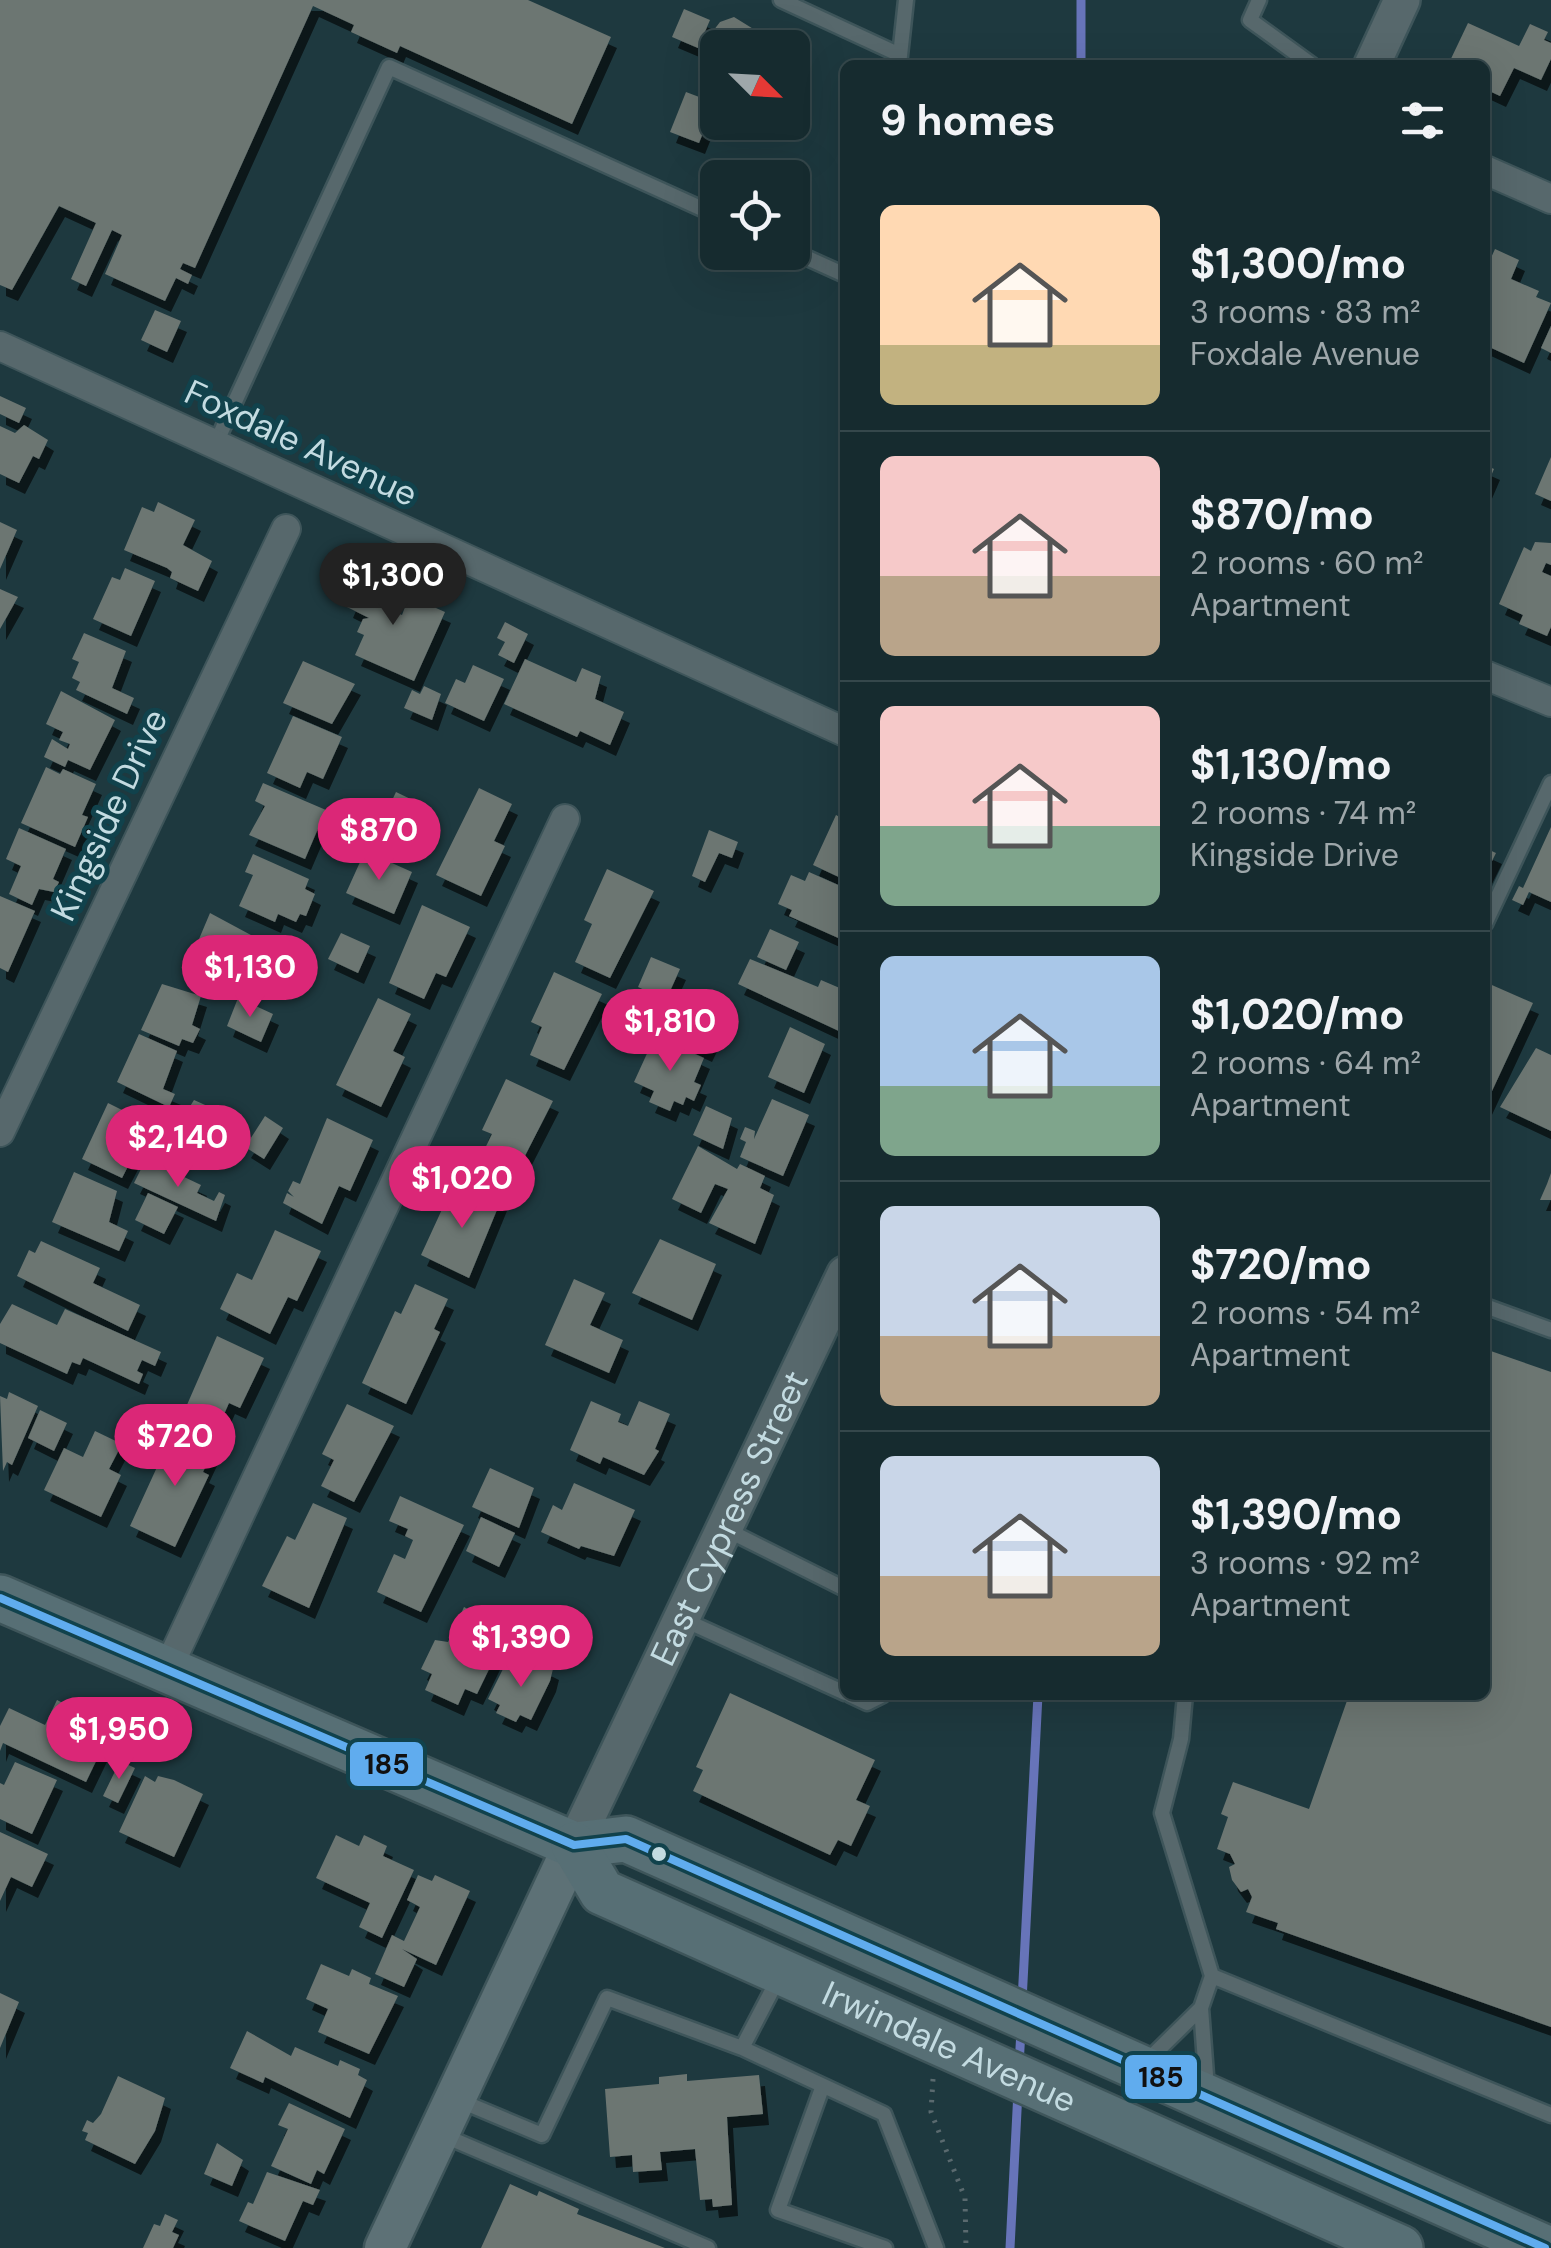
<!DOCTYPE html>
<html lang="en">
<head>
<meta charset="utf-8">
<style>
  :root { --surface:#162b2f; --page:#23373b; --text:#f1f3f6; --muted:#9ea7aa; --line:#35474b; --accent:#db2777 }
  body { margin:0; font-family:"DM Sans",sans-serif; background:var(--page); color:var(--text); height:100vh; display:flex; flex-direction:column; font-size:38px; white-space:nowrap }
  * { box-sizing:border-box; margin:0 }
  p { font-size:32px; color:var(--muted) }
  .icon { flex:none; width:55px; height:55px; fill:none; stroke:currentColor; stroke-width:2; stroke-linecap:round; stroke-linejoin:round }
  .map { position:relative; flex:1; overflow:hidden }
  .drawer { position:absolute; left:840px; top:60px; width:650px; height:1640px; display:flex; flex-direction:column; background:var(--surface); border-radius:15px; box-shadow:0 10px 40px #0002,0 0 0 2px var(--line) }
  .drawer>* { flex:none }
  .needle { width:65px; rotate:114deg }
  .fabs { position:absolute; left:700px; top:30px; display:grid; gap:20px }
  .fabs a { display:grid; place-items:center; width:110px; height:110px; border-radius:15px; background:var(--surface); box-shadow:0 10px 40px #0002,0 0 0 2px var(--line); font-size:50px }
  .price { position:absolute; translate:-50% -85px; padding:0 22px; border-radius:35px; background:var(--accent); color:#fff; font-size:32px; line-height:65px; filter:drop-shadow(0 2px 5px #0008) }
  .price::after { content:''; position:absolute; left:50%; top:60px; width:30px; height:22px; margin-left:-15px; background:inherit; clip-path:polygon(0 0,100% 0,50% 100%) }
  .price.active { background:#222; color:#fff }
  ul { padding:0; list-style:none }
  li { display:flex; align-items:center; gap:30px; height:250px; padding:0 40px }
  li+li { border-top:2px solid var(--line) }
  li span { display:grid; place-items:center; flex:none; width:280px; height:200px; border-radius:15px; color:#555 }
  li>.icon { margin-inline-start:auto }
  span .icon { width:120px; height:120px; fill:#fffc; stroke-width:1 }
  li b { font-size:42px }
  h2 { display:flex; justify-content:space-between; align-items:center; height:120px; padding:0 40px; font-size:42px }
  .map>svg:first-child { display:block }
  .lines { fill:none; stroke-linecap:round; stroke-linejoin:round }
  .stream { stroke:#6774b9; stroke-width:9 }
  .building { fill:#6c7672; filter:url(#shadow) }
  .service-casing { stroke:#3e555a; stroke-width:19 }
  .minor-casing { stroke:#3e555a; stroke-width:32 }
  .tertiary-casing { stroke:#3e555a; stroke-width:40 }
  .secondary-casing { stroke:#3e555a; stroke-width:45 }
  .primary-casing { stroke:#3e555a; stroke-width:50 }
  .path { stroke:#5a6a6f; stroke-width:5; stroke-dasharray:2.5 8; stroke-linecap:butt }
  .service { stroke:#57686c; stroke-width:14 }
  .minor { stroke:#57686c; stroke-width:28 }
  .tertiary { stroke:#57686c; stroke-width:35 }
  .secondary { stroke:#5d7176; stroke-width:40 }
  .primary { stroke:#576f75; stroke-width:45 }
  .bus-1-casing { stroke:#11424c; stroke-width:15 }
  .bus-1 { stroke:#60acee; stroke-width:8 }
  .bus-dot { fill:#c3dbe1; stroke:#11424c; stroke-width:4 }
  .labels { text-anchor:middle; stroke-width:10; stroke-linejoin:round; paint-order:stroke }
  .street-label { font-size:35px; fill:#c3dbe1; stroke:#11424c }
  .line-badge { stroke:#11424c; stroke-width:4 }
  .pale-badge-label { font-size:28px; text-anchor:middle; font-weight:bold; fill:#111 }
</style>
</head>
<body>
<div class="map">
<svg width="1551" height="2248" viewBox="0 0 1551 2248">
  <defs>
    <filter id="shadow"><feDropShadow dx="6" dy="11" stdDeviation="0" flood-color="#0009"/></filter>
  </defs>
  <rect width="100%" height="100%" fill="#1e393f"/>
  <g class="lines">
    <path class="stream" d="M 1081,0 L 1081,65
      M 1022,2001 L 1038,1695
      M 1019,2065 L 1021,2031
      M 1010,2248 L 1018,2091"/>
  </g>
  <path class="building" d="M 0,0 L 528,0 L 611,37 L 572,124 L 400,46 L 397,53 L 351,32 L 354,25 L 313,6 L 195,268 L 183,263 L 180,269 L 192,275 L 188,284 L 176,278 L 165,301 L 105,274 L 122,235 L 112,230 L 86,286 L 71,279 L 96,223 L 59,206 L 12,290 L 0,285 Z
    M 684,9 L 710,20 L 698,48 L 672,37 Z
    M 734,17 L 755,30 L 758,48 L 718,48 L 718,61 L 710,48 L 710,35 L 720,22 Z
    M 1468,23 L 1519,46 L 1530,24 L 1548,32 L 1544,40 L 1551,43 L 1551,59 L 1541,80 L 1514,68 L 1500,96 L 1485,89 L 1485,65 L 1448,65 Z
    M 686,92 L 715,103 L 699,143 L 670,132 Z
    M 1495,249 L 1519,260 L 1511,279 L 1539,291 L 1536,297 L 1551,303 L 1524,363 L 1485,345 L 1485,271 Z
    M 155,310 L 181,321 L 167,352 L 141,340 Z
    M 1551,326 L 1551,353 L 1541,348 Z
    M 0,396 L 26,408 L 19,423 L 0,414 Z
    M 24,425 L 48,440 L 39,459 L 33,456 L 19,483 L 0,474 L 0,426 L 15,433 Z
    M 1551,457 L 1551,501 L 1535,494 Z
    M 1485,465 L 1494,469 L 1485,490 Z
    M 158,502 L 195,520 L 183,545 L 212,561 L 198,591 L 170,578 L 172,572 L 167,568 L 124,550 L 142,507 L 154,512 Z
    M 0,522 L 17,530 L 0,569 Z
    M 1535,542 L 1551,543 L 1551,565 L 1546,563 L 1542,572 L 1551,576 L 1551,627 L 1547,636 L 1519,624 L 1523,615 L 1499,604 L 1524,547 L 1531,551 Z
    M 125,568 L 155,581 L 131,636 L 93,619 L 112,577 L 120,580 Z
    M 361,574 L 397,590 L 389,609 L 402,615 L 409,596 L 445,612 L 414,681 L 355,655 L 364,635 L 357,632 L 363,619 L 369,618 L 347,607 Z
    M 0,589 L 18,597 L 0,629 Z
    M 505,622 L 528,634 L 514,663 L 498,655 L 505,642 L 497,638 Z
    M 84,633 L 126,651 L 112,688 L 134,698 L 127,714 L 76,690 L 80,682 L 72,678 L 79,662 L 72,659 Z
    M 525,659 L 576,682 L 582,668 L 601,676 L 595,699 L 624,712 L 610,745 L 580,731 L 577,737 L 504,704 Z
    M 303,661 L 355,684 L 332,724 L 283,703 Z
    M 473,665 L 504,679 L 484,721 L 445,703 L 456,679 L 465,683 Z
    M 424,686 L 441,694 L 432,720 L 404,708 L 412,690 L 420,694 Z
    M 61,691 L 115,720 L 90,770 L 68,760 L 65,767 L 44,757 L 52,739 L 68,749 L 70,744 L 59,740 L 63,732 L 46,724 Z
    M 293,716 L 342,737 L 323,779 L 307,772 L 300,788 L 267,773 Z
    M 46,767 L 60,774 L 63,769 L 96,784 L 82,815 L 88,817 L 75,847 L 21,823 Z
    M 263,783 L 326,810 L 305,859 L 249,835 L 265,806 L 255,801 Z
    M 479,788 L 512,804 L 494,841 L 505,846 L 481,896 L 436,875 Z
    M 396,792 L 425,806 L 408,840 L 380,826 Z
    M 836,815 L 845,820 L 843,879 L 813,865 Z
    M 1551,827 L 1551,902 L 1529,892 L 1523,905 L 1512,900 L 1519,886 L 1523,888 Z
    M 19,828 L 66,849 L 53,879 L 59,882 L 54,892 L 39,889 L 32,905 L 9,894 L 21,866 L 6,859 Z
    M 709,830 L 738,842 L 732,858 L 719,853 L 705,882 L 692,876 Z
    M 1485,848 L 1496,853 L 1485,875 Z
    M 365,851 L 412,872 L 394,914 L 346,893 Z
    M 253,854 L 309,879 L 305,889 L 315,894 L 306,916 L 300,914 L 296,922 L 278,914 L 275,922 L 239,906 L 253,875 L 245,872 Z
    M 607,869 L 654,891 L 610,978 L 575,962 L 592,924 L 584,920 Z
    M 809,872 L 845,888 L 845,941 L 789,916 L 792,910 L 778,904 L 791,875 L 805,881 Z
    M 0,896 L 35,911 L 8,972 L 0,968 Z
    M 422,905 L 470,927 L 446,977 L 436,973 L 424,999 L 389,983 Z
    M 210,913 L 275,948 L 265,971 L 240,960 L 228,989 L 186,970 Z
    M 770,929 L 799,942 L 786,970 L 757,957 Z
    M 341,933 L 370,946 L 358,973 L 328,959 Z
    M 651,957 L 680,969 L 666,1000 L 638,987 Z
    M 750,959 L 818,987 L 821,980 L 842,989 L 845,1022 L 841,1032 L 738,984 Z
    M 554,972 L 602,994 L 564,1070 L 530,1055 L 542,1027 L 531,1022 Z
    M 1485,982 L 1533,1003 L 1485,1106 Z
    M 162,984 L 201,996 L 192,1025 L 200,1029 L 193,1043 L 182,1039 L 179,1046 L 141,1030 Z
    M 238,998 L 273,1014 L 261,1042 L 227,1026 Z
    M 378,998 L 411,1014 L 393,1051 L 405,1057 L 381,1107 L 336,1085 Z
    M 677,1002 L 720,1022 L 706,1051 L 663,1031 Z
    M 790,1027 L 825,1044 L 804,1093 L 768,1077 Z
    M 139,1034 L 177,1051 L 163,1089 L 175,1094 L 169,1107 L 117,1082 Z
    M 655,1036 L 704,1058 L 694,1082 L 701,1085 L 694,1101 L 686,1097 L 683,1105 L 674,1101 L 670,1111 L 649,1102 L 654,1091 L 634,1082 Z
    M 1536,1048 L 1551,1055 L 1551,1131 L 1500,1107 Z
    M 506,1079 L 553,1101 L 509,1187 L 474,1171 L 492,1134 L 482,1130 Z
    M 772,1099 L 809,1115 L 783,1176 L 740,1157 L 746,1142 L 740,1139 L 745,1127 L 755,1131 L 754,1139 Z
    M 194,1100 L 223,1113 L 210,1141 L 179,1124 Z
    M 108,1103 L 150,1124 L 122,1178 L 82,1159 Z
    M 706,1106 L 732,1118 L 723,1149 L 693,1135 Z
    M 265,1116 L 283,1128 L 264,1159 L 245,1147 Z
    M 327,1118 L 373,1140 L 350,1191 L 339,1186 L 322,1224 L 283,1203 L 287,1193 L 294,1197 L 288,1191 L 293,1181 L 300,1184 Z
    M 698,1146 L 737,1169 L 740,1164 L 765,1176 L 760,1188 L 774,1195 L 755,1244 L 709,1223 L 728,1189 L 715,1184 L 701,1213 L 672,1199 Z
    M 146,1159 L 201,1185 L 197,1193 L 214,1201 L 219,1192 L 225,1195 L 216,1221 L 134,1183 Z
    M 74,1172 L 117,1191 L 109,1222 L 128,1231 L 119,1251 L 52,1222 Z
    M 1551,1173 L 1551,1200 L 1540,1200 L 1547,1184 Z
    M 468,1184 L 501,1200 L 469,1278 L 421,1255 L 444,1205 L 455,1210 Z
    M 148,1193 L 178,1207 L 164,1234 L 135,1220 Z
    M 275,1230 L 321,1251 L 297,1301 L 288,1297 L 270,1334 L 220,1309 L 237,1273 L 252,1280 Z
    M 660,1239 L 716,1264 L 692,1320 L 632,1293 Z
    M 41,1241 L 100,1268 L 93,1283 L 140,1305 L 128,1331 L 17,1276 L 29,1250 L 35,1253 Z
    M 574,1279 L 605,1293 L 590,1325 L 623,1340 L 609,1373 L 545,1345 Z
    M 415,1284 L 448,1299 L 434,1329 L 440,1332 L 406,1404 L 362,1383 L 395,1311 L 401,1314 Z
    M 12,1304 L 57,1325 L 65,1309 L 161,1352 L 155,1366 L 142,1360 L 137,1371 L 143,1374 L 139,1384 L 83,1358 L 80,1365 L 72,1362 L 67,1374 L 0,1343 L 0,1324 Z
    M 217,1336 L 264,1358 L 240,1408 L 229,1403 L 217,1430 L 183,1414 Z
    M 1485,1349 L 1551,1372 L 1551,2027 L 1276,1929 L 1278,1923 L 1246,1912 L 1252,1897 L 1248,1889 L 1241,1892 L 1232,1880 L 1229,1867 L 1235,1864 L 1230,1854 L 1217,1849 L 1228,1817 L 1221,1814 L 1233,1782 L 1309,1809 L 1349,1695 L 1485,1695 Z
    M 9,1392 L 38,1406 L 12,1465 L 7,1462 L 3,1471 L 0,1396 L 7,1399 Z
    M 591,1401 L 621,1414 L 618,1422 L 628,1426 L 639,1401 L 670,1414 L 655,1449 L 659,1451 L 644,1475 L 603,1457 L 600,1464 L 570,1450 Z
    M 347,1404 L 394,1426 L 354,1502 L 321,1486 L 334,1460 L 322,1454 Z
    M 40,1410 L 67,1423 L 54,1451 L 28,1438 Z
    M 185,1427 L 217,1442 L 203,1472 L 209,1475 L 175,1547 L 130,1526 L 163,1454 L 170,1457 Z
    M 95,1431 L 122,1444 L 109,1469 L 121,1475 L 101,1517 L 44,1490 L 64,1448 L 83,1457 Z
    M 490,1468 L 534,1488 L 519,1528 L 472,1507 Z
    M 574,1483 L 635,1510 L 614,1556 L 581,1546 L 579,1549 L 541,1532 L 553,1505 L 562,1510 Z
    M 400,1496 L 464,1525 L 421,1612 L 377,1592 L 394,1554 L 405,1559 L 413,1540 L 405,1536 L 408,1529 L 389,1521 Z
    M 313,1503 L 347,1518 L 309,1608 L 262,1586 L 287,1536 L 295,1540 Z
    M 481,1517 L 515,1533 L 499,1567 L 466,1551 Z
    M 464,1607 L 475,1613 L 478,1607 L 490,1613 L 488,1618 L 509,1628 L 477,1694 L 465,1689 L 458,1705 L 425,1690 L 432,1674 L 421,1669 L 435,1640 L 448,1642 Z
    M 533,1659 L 553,1669 L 550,1681 L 531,1720 L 520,1715 L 516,1722 L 496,1713 L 500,1705 L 488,1699 L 507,1661 L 527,1671 Z
    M 730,1693 L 875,1760 L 856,1800 L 870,1806 L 851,1846 L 838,1840 L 830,1855 L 693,1791 L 703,1770 L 696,1767 Z
    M 57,1700 L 112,1728 L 86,1782 L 3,1743 L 0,1751 L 0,1726 L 9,1708 L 45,1725 Z
    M 120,1761 L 135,1768 L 118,1803 L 103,1796 Z
    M 15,1762 L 57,1780 L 32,1834 L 0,1819 L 0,1783 L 4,1785 Z
    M 145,1776 L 155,1782 L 158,1776 L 174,1780 L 203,1794 L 174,1857 L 119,1832 Z
    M 0,1832 L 48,1854 L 32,1887 L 11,1877 L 0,1901 Z
    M 336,1835 L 359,1846 L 364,1835 L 387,1846 L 383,1856 L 414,1870 L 382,1938 L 359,1927 L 370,1903 L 316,1878 Z
    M 418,1875 L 432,1881 L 435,1875 L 470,1891 L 436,1965 L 402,1949 L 417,1959 L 404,1987 L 375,1974 L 392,1935 L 404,1941 L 420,1907 L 407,1900 Z
    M 321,1964 L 349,1976 L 352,1969 L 371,1978 L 369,1984 L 398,1996 L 369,2054 L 318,2032 L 328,2009 L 306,1999 Z
    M 0,1993 L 19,2002 L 0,2048 Z
    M 247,2031 L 291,2056 L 295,2047 L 338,2066 L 340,2060 L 360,2069 L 358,2075 L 367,2080 L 350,2118 L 265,2077 L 263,2083 L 230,2068 Z
    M 687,2074 L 687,2081 L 759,2075 L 763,2114 L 727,2117 L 732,2205 L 713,2207 L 712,2199 L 700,2200 L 695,2149 L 660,2152 L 662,2170 L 633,2172 L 632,2155 L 610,2157 L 605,2089 L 659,2084 L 659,2077 Z
    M 118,2076 L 165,2098 L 155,2131 L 135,2164 L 85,2140 L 88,2133 L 82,2131 L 87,2120 L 93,2123 L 101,2114 Z
    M 289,2103 L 345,2129 L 324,2174 L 317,2170 L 311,2184 L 271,2166 L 288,2129 L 278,2125 Z
    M 217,2143 L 243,2160 L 232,2186 L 204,2174 Z
    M 267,2172 L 320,2190 L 313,2205 L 303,2201 L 285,2241 L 239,2221 L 248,2202 L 253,2204 Z
    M 510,2184 L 537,2196 L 539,2191 L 579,2209 L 577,2214 L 665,2248 L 481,2248 Z
    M 165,2214 L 178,2220 L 172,2232 L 179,2235 L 173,2248 L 143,2248 L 154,2224 L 160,2226 Z"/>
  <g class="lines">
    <defs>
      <path id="service" d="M 781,0 L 900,55
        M 1259,0 L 1250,20 L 1312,65
        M 899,65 L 906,0
        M 792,251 L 845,275
        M 215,445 L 389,67 L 718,216
        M 1485,924 L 1551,783
        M 1485,1306 L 1551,1330
        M 725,1529 L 845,1589
        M 682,1619 L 845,1693
        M 850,1695 L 867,1703 L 883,1695
        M 1185,1695 L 1181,1739 L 1162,1813 L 1212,1976 L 1551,2115
        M 742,2048 L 779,1977
        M 1145,2063 L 1201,2008
        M 822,2088 L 778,2210 L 885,2248
        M 1207,2088 L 1201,2008 L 1212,1976
        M 456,2099 L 542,2135 L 607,1998 L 742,2048 L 884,2114 L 936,2248
        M 440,2134 L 708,2248"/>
      <path id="minor" d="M 1485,170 L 1551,199
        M 0,346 L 845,732
        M 1485,675 L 1551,702
        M 0,1132 L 286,529
        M 168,1668 L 565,819"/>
      <g id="tertiary">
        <path d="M 1372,65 L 1402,0"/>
        <path id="s1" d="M 574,1845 L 845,1274"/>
      </g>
      <path id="secondary" d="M 385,2248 L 574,1845"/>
      <g id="primary">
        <path d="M 0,1598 L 574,1845 L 626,1839 L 1545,2248"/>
        <path id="s2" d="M 574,1845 L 602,1892 L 1400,2248"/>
      </g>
    </defs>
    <use href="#service" class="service-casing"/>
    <use href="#minor" class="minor-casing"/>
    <use href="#tertiary" class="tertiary-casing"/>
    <use href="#secondary" class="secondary-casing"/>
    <use href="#primary" class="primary-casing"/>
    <path class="path" d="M 933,2079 L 931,2112 L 965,2198 L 966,2248"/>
    <use href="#service" class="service"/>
    <use href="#minor" class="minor"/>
    <use href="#tertiary" class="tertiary"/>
    <use href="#secondary" class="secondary"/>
    <use href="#primary" class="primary"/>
    <defs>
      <path id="bus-1" d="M 0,1598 L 574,1845 L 626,1839 L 1545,2248"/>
    </defs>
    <use href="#bus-1" class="bus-1-casing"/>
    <use href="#bus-1" class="bus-1"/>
  </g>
  <circle class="bus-dot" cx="659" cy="1854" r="9"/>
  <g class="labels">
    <g class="street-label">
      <text transform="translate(301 443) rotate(25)" y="12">Foxdale Avenue</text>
      <text transform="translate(109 815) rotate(-65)" y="12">Kingside Drive</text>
      <text dy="12" stroke="none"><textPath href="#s1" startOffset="362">East Cypress Street</textPath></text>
      <text dy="12" stroke="none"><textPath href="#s2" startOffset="435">Irwindale Avenue</textPath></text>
    </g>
  </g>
  <g class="line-badge">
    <rect x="348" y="1740" width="77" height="48" rx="10" fill="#60acee"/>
    <rect x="1123" y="2053" width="76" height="48" rx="10" fill="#60acee"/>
  </g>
  <g class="pale-badge-label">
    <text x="387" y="1774">185</text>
    <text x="1161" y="2087">185</text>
  </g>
</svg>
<div class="fabs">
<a><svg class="needle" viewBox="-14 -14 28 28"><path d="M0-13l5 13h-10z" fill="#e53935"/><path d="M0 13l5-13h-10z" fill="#9ea7aa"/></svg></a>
<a><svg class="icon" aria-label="locate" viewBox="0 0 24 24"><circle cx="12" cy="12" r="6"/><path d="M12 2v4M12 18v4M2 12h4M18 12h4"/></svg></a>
</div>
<b class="price active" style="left:393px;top:628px">$1,300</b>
<b class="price" style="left:379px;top:883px">$870</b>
<b class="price" style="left:250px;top:1020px">$1,130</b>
<b class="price" style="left:670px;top:1074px">$1,810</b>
<b class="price" style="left:178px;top:1190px">$2,140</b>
<b class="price" style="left:462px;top:1231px">$1,020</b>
<b class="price" style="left:175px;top:1489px">$720</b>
<b class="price" style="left:521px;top:1690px">$1,390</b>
<b class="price" style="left:119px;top:1782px">$1,950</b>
<section class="drawer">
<h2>9 homes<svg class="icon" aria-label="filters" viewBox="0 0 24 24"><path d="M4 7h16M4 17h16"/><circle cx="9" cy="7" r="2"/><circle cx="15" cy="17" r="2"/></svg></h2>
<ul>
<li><span style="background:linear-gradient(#ffd9b3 70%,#c2b280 0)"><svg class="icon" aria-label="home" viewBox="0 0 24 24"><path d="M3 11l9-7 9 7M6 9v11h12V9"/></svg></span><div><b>$1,300/mo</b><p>3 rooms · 83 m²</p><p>Foxdale Avenue</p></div></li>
<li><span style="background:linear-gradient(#f6c9c9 60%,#b9a48a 0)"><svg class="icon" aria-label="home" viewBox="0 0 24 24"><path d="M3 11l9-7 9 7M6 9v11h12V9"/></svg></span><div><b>$870/mo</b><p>2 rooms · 60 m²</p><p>Apartment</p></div></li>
<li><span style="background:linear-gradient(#f6c9c9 60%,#7fa58c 0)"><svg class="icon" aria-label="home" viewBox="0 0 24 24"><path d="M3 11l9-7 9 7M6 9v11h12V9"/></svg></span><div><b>$1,130/mo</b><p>2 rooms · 74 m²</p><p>Kingside Drive</p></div></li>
<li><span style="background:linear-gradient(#a9c7e8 65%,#7fa58c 0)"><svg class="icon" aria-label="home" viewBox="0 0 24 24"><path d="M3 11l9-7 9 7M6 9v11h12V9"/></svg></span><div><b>$1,020/mo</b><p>2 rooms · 64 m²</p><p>Apartment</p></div></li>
<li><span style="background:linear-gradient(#c9d6e8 65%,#b9a48a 0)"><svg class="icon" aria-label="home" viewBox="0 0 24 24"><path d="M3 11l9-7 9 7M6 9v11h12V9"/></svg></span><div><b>$720/mo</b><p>2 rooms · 54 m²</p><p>Apartment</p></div></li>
<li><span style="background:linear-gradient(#c9d6e8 60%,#b9a48a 0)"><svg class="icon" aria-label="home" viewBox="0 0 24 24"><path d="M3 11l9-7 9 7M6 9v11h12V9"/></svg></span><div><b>$1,390/mo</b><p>3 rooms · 92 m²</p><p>Apartment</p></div></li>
</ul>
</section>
</div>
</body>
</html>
